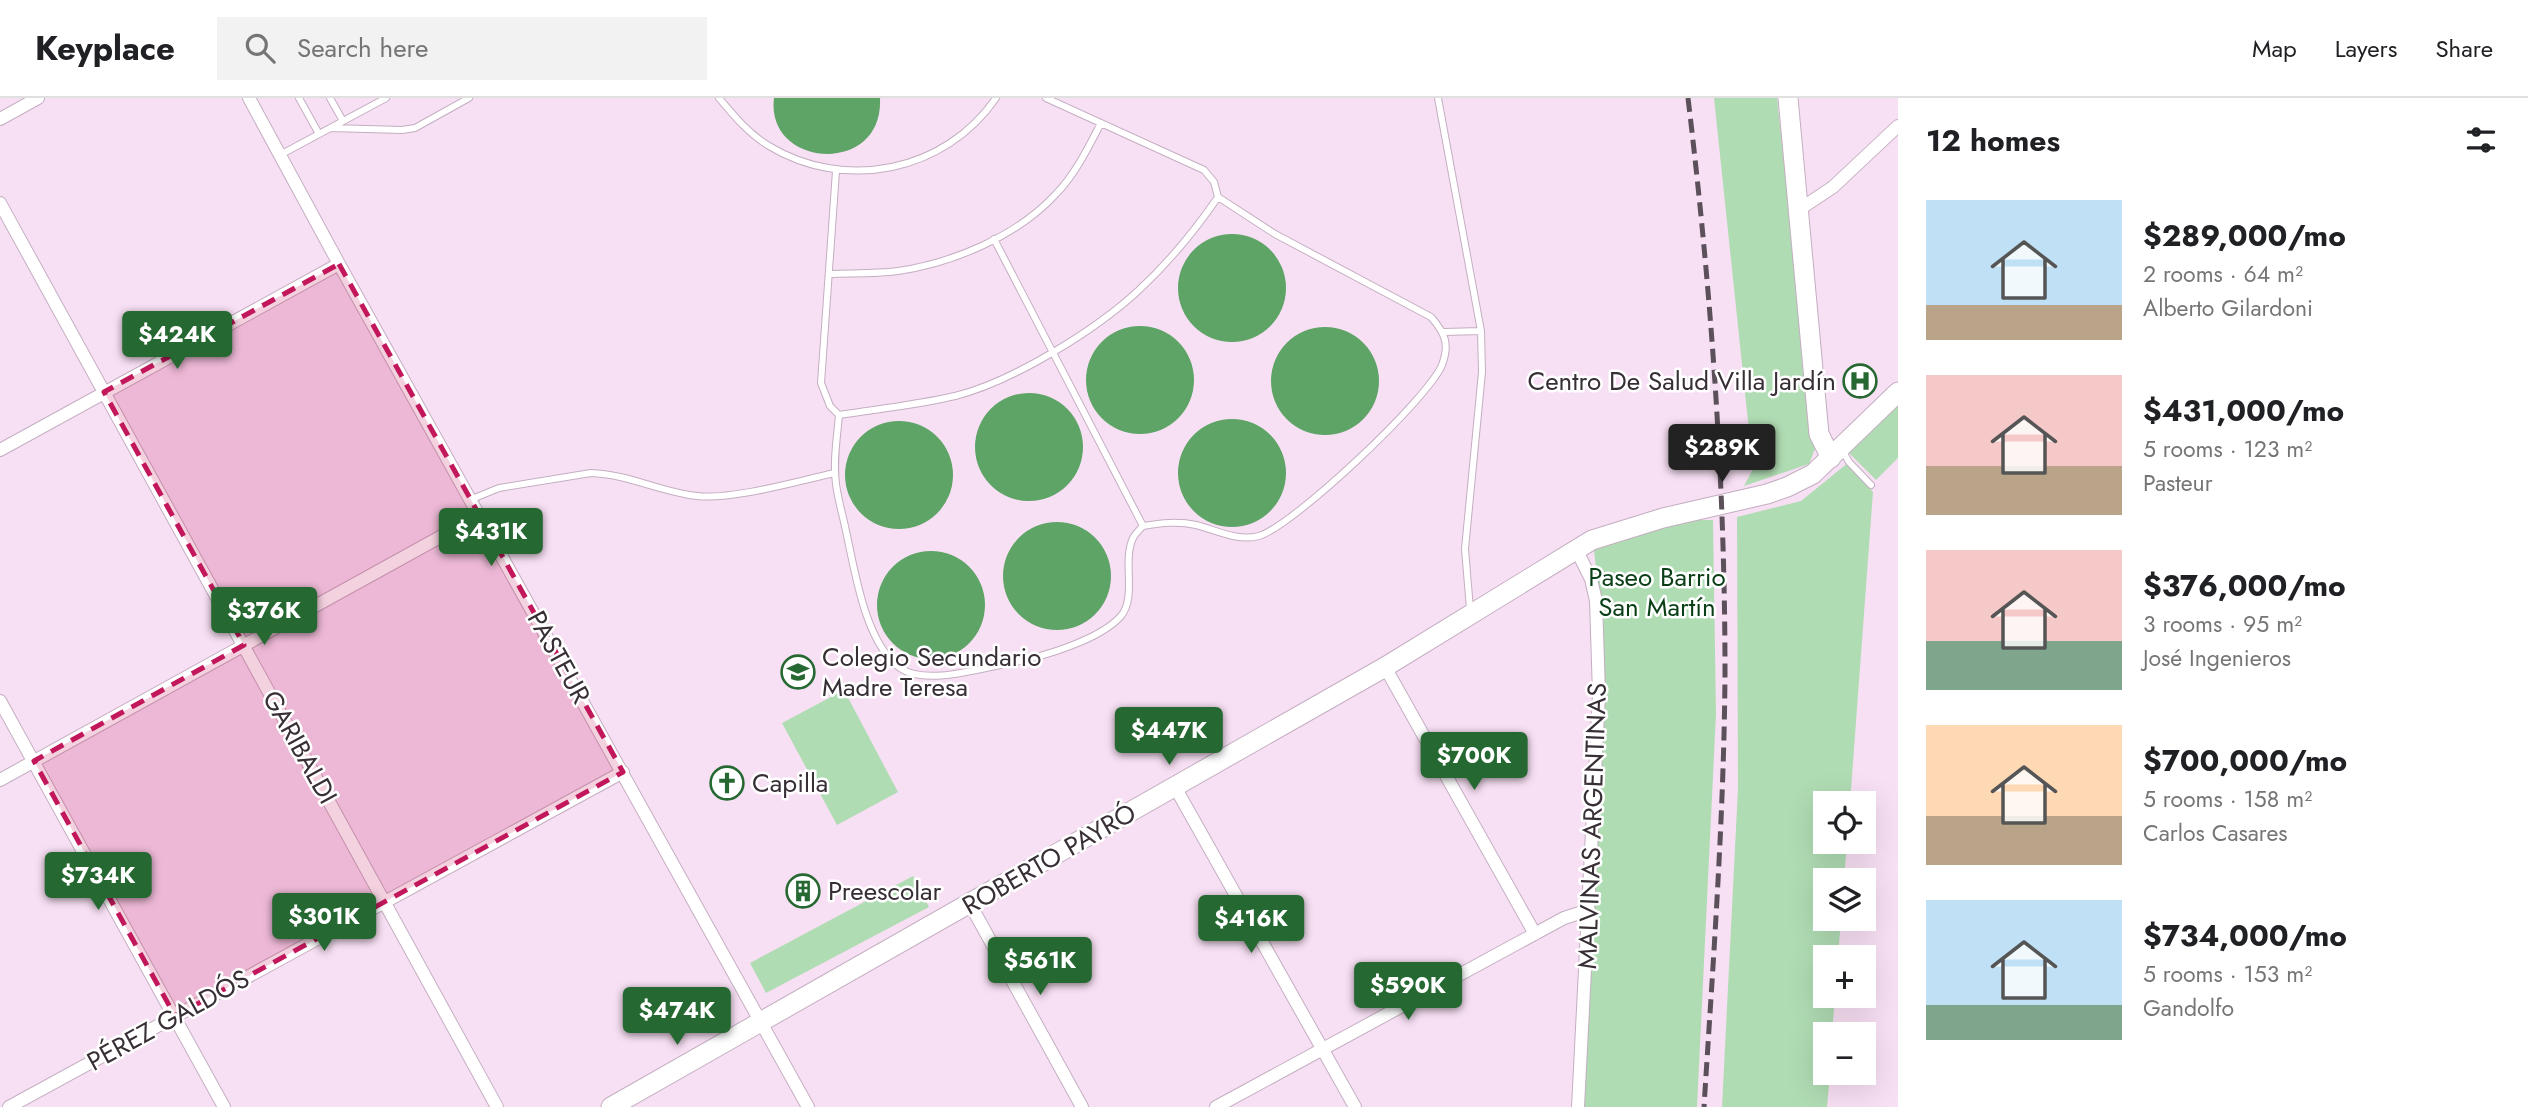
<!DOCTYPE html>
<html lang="en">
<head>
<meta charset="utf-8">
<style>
  :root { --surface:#fff; --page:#f2f2f2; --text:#202124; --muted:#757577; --line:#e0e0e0; --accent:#266832 }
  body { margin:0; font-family:Jost,sans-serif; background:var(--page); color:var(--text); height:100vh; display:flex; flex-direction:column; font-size:26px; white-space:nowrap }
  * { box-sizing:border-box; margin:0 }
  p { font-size:23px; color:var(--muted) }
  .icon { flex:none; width:38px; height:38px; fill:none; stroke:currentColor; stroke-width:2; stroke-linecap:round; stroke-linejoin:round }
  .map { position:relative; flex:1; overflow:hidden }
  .side { display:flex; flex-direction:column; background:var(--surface); width:630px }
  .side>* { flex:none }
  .tools { position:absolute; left:1813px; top:693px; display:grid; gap:14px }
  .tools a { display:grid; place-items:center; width:63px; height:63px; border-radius:0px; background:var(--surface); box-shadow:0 7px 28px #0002; font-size:35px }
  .price { position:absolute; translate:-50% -60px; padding:0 16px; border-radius:7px; background:var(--accent); color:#fff; font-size:23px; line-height:46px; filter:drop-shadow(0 2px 4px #0008) }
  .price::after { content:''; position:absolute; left:50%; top:42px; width:21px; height:16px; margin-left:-10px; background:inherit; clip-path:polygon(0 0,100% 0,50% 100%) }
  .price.on { background:#222; color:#fff }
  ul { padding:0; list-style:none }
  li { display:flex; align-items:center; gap:21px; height:175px; padding:0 28px }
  li span { display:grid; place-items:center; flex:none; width:196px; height:140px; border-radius:0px; color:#555 }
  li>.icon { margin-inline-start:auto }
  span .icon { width:84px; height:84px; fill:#fffc; stroke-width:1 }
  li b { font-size:30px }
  h2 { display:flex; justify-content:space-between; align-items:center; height:84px; padding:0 28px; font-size:30px }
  header { display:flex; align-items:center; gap:42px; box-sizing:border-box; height:98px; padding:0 35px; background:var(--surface); border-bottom:2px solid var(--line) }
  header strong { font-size:33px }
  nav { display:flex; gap:38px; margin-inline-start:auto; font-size:24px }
  .search { width:490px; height:63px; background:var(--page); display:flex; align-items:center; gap:18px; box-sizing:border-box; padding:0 24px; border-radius:0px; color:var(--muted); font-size:26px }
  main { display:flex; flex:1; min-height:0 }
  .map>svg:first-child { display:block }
  .green { fill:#b0dcb3 }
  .water { fill:#5fa467 }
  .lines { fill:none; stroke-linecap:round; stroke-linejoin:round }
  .lane-casing { stroke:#c4aec1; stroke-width:8 }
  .street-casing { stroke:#c4aec1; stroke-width:14 }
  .secondary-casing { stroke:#c4aec1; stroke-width:21 }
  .lane { stroke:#fff; stroke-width:6 }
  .street { stroke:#fff; stroke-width:12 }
  .secondary { stroke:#fff; stroke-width:19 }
  .rail { stroke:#5c505a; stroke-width:5; stroke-dasharray:14 7; stroke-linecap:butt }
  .marked { fill:#c2185b; fill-opacity:0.2; stroke:#c2185b; stroke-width:5; stroke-dasharray:14 9; stroke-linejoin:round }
  .labels { text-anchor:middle; stroke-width:5; stroke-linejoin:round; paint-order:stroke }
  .poi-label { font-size:26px; fill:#382f36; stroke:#fff; text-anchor:start }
  .park-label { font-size:26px; fill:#093e16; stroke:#fff }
  .street-label { font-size:26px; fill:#382f36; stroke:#fff }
</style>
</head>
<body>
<header>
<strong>Keyplace</strong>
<div class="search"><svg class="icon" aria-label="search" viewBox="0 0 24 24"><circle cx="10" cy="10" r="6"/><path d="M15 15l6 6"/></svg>Search here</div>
<nav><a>Map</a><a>Layers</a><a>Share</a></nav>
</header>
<main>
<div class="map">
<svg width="1898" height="1009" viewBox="0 0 1898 1009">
  <rect width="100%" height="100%" fill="#f8e0f4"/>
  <path class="green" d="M 1714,0 L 1777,0 L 1815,351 L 1809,366 L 1744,388 L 1753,371 Z
    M 1898,306 L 1898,360 L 1876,382 L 1849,355 Z
    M 1849,364 L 1873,394 L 1850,705 L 1825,705 L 1825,744 L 1847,744 L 1844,782 L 1825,782 L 1825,821 L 1841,821 L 1838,859 L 1825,859 L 1825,898 L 1835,898 L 1832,936 L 1825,936 L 1825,975 L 1830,975 L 1827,1009 L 1722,1009 L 1738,690 L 1737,419 L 1801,403 Z
    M 1694,422 L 1713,422 L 1716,616 L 1697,1009 L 1582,1009 L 1600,504 L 1594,453 L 1598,447 Z
    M 844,592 L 898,694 L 837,727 L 782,625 Z
    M 913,778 L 929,809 L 766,895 L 750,865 Z"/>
  <path class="water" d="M 774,0 L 880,0 C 884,79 765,70 774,0 Z
    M1178 190a54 54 0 1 1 108 0a54 54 0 1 1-108 0Z
    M1086 282a54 54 0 1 1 108 0a54 54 0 1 1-108 0Z
    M1271 283a54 54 0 1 1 108 0a54 54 0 1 1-108 0Z
    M975 349a54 54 0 1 1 108 0a54 54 0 1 1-108 0Z
    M1178 375a54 54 0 1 1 108 0a54 54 0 1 1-108 0Z
    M845 377a54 54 0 1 1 108 0a54 54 0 1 1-108 0Z
    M1003 478a54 54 0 1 1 108 0a54 54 0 1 1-108 0Z
    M877 507a54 54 0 1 1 108 0a54 54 0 1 1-108 0Z"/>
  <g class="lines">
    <defs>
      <path id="lane" d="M 299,0 L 319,36
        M 330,0 L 343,23
        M 719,0 C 734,18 749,36 769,48 C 845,94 945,74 996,0
        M 1438,0 L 1481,233 L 1482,274 L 1465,451 L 1470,511
        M 331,30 L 402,32 L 415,30 L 469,0
        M 280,57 L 386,0
        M 836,73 L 821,285 L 830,308 L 839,317 C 877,311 917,307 955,298 C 1012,284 1096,232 1139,192 C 1167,166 1196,131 1218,99 L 1214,84 L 1204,72 L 1046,0
        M 994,141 L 1143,428
        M 829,176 C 852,175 875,176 898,173 C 953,165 1017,138 1055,97 C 1075,77 1088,50 1101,25
        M 1444,234 L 1481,233
        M 839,317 C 837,340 833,363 836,386 C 838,402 843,418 846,433 C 855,473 865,545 900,570 C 926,588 981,570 1010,565 C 1042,559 1100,542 1121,518 C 1137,499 1122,463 1133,440 C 1135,436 1140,431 1143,428 C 1161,425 1178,423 1196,427 C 1216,432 1238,444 1259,438 C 1293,428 1428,301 1442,267 C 1450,246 1445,235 1431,219 L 1275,136 L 1218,99
        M 1842,352 L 1849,364 L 1871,387
        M 472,401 L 499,390 L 591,375 C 627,376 661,394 697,398 C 734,402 797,383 835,375"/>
      <path id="street" d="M 249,0 L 339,166 L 808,1009
        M 0,21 L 38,0
        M 0,105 L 497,1009
        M 1800,111 L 1833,89 L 1898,28
        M 0,352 L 339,166
        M 1576,451 L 1591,481 L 1596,503 L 1599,596 L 1578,1009
        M 1385,569 L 1535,836
        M 0,603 L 224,1009
        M 0,682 L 480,417
        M 1175,689 L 1355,1009
        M 970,806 L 1082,1009
        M 9,1009 L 623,674
        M 1216,1009 L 1564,820 L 1589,812"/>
      <path id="secondary" d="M 1788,0 L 1819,336 L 1831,360
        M 611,1009 L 1385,569 L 1592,442 L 1663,420 L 1767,396 L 1787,389 L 1813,376 L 1898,294"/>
    </defs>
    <use href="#lane" class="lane-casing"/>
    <use href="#street" class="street-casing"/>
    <use href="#secondary" class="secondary-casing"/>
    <use href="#lane" class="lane"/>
    <use href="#street" class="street"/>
    <use href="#secondary" class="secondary"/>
    <path class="rail" d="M 1688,0 C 1711,191 1725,383 1725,575 C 1724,720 1713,865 1704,1009"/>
  </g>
  <path class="marked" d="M 339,166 L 623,674 L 175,918 L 34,663 L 244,547 L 104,294 Z"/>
  <defs>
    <symbol id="hospital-ring" viewBox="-11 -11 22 22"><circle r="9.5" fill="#fff" stroke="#266832" stroke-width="1.5"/><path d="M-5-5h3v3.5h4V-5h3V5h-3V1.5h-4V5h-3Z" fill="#266832"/></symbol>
    <symbol id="school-ring" viewBox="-11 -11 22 22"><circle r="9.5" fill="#fff" stroke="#266832" stroke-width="1.5"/><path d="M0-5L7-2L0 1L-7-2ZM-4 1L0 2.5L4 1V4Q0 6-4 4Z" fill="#266832"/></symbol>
    <symbol id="church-ring" viewBox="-11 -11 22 22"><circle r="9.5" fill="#fff" stroke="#266832" stroke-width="1.5"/><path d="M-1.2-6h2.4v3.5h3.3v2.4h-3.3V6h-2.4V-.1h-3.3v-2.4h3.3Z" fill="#266832"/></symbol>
    <symbol id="building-ring" viewBox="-11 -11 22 22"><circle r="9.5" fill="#fff" stroke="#266832" stroke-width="1.5"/><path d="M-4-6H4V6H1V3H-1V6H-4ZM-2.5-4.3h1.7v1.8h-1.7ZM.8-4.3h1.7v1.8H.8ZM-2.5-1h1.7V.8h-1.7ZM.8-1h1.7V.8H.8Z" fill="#266832"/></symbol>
  </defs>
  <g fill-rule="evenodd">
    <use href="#hospital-ring" x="1841" y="264" width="38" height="38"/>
    <use href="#school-ring" x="779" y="555" width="38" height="38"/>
    <use href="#church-ring" x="708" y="666" width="38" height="38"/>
    <use href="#building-ring" x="784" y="774" width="38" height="38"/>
  </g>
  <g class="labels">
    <g class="poi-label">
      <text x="1836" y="292" text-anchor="end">Centro De Salud Villa Jardín</text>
      <text x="822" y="568">Colegio Secundario<tspan x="822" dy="30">Madre Teresa</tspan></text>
      <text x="752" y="694">Capilla</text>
      <text x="828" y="802">Preescolar</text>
    </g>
    <g class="park-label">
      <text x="1657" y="488">Paseo Barrio<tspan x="1657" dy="30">San Martín</tspan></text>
    </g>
    <g class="street-label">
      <text transform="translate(559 559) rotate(61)" y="9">PASTEUR</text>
      <text transform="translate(300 649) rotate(61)" y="9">GARIBALDI</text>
      <text transform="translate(1592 728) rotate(-88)" y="9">MALVINAS ARGENTINAS</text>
      <text transform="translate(1049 761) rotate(-30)" y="9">ROBERTO PAYRÓ</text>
      <text transform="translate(168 922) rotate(-29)" y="9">PÉREZ GALDÓS</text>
    </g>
  </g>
</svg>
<div class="tools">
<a><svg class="icon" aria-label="locate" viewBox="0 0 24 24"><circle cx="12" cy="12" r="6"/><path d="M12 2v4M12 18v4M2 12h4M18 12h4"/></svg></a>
<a><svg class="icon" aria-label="layers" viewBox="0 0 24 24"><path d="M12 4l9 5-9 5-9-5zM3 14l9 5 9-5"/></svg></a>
<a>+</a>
<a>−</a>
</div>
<b class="price" style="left:177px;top:273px">$424K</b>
<b class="price on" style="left:1722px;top:386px">$289K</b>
<b class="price" style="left:491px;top:470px">$431K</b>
<b class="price" style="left:264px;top:549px">$376K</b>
<b class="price" style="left:1169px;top:669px">$447K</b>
<b class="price" style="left:1474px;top:694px">$700K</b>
<b class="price" style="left:98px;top:814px">$734K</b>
<b class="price" style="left:324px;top:855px">$301K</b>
<b class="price" style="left:1251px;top:857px">$416K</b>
<b class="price" style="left:1040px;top:899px">$561K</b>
<b class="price" style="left:1408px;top:924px">$590K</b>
<b class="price" style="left:677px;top:949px">$474K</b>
</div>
<section class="side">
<h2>12 homes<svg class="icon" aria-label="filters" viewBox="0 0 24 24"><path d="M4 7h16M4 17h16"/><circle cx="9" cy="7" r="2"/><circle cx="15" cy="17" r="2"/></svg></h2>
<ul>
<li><span style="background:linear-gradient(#bfe0f5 75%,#b9a48a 0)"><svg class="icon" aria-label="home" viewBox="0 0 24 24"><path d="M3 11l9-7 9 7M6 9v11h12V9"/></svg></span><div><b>$289,000/mo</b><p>2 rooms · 64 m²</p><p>Alberto Gilardoni</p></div></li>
<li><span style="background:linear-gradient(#f6c9c9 65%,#b9a48a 0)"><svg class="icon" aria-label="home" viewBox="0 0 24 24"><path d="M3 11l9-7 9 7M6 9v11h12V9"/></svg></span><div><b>$431,000/mo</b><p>5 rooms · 123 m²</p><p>Pasteur</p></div></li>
<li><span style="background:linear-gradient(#f6c9c9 65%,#7fa58c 0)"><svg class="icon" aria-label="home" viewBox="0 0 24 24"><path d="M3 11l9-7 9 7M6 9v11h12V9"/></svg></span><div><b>$376,000/mo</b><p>3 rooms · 95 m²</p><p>José Ingenieros</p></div></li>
<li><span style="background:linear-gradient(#ffd9b3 65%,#b9a48a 0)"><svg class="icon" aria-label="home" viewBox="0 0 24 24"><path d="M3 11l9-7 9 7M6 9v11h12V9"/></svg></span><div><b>$700,000/mo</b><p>5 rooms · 158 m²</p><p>Carlos Casares</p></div></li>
<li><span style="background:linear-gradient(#bfe0f5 75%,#7fa58c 0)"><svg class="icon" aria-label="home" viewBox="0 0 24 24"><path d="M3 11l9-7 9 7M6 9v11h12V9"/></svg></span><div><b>$734,000/mo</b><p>5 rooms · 153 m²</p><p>Gandolfo</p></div></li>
</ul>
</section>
</main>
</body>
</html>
